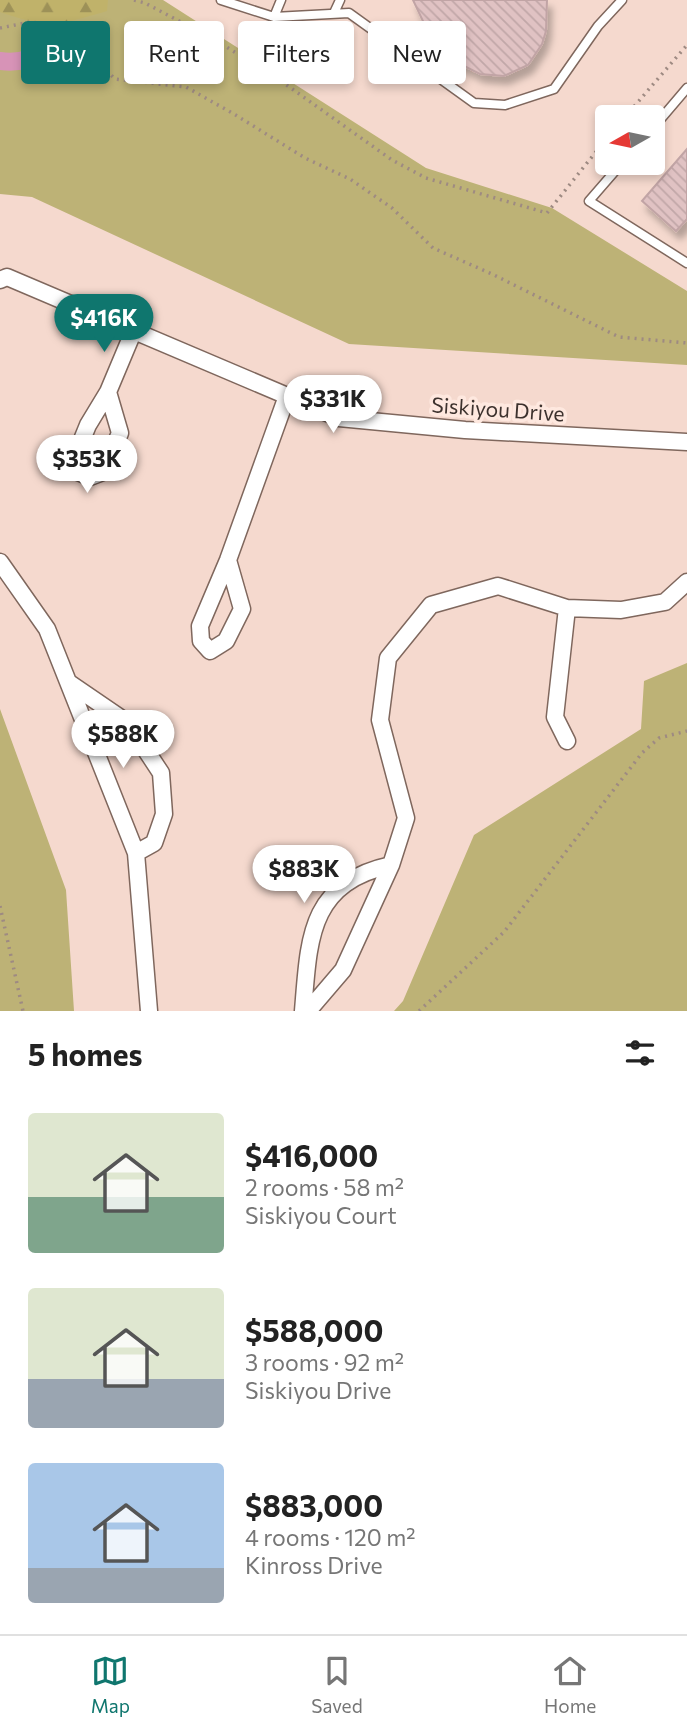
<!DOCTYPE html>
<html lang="en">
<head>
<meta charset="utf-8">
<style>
  :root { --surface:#fff; --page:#f2f2f2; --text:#222; --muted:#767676; --line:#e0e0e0; --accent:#0f766e }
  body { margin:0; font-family:Commissioner,sans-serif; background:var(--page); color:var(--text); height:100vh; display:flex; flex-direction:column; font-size:26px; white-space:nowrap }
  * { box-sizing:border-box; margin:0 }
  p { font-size:23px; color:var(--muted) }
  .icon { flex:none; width:38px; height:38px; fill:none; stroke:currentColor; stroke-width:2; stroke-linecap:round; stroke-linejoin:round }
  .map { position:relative; height:1011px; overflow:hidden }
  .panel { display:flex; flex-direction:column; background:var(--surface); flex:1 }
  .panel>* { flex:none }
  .top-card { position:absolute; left:21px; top:21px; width:646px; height:63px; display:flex; gap:14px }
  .needle { width:46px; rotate:261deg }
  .fabs { position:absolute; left:595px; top:105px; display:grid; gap:14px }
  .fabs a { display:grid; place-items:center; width:70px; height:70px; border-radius:7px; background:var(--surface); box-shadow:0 4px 10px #0003; font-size:35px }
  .price { position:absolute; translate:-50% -60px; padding:0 16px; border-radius:24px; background:#fff; color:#222; font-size:23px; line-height:46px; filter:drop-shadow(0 2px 4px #0008) }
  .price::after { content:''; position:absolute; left:50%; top:42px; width:21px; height:16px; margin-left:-10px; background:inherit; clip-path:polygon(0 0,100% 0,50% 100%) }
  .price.current { background:var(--accent); color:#fff }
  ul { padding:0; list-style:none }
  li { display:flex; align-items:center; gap:21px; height:175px; padding:0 28px }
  li span { display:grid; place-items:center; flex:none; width:196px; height:140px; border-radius:7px; color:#555 }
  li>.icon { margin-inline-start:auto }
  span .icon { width:84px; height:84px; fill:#fffc; stroke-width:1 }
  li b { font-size:30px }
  h2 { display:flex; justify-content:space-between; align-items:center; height:84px; padding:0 28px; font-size:30px }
  .chip { padding:0 24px; border-radius:7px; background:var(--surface); box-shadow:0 4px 10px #0003; font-size:24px; line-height:63px }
  .chip.current { background:var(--accent); color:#fff }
  .dock { display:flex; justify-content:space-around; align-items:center; height:98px; border-top:2px solid var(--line); background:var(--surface); font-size:19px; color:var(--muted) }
  .dock a { display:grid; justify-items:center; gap:4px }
  .dock .current { color:var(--accent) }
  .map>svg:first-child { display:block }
  .grass { fill:#bdb276 }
  .forest { fill:url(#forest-firs) }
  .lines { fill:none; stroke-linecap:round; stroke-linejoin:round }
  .canal { stroke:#d793b7; stroke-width:18 }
  .building { fill:url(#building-back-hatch); stroke:#c1a4a5; stroke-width:2; filter:url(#shadow) }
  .service-casing { stroke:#7f675d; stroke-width:11 }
  .minor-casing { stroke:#7f675d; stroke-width:19 }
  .path { stroke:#9e8a82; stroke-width:3.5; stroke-dasharray:2 5; stroke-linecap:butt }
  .service { stroke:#fff; stroke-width:8 }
  .minor { stroke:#fff; stroke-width:16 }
  .labels { text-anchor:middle; stroke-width:7; stroke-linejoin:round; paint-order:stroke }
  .street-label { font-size:21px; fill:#3d322e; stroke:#fee8df }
</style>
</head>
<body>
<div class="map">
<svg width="687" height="1011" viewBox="0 0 687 1011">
  <defs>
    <pattern id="forest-firs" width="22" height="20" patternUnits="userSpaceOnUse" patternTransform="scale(1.75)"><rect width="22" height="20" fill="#c0b26a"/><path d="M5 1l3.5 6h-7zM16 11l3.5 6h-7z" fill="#9d9158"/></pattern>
    <pattern id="building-back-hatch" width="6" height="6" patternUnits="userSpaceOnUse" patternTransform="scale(1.75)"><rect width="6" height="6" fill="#e0c2c3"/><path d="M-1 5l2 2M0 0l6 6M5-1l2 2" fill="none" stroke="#c1a7a8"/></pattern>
    <filter id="shadow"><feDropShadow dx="4.5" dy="8" stdDeviation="3.5" flood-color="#0004"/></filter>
  </defs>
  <rect width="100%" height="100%" fill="#f5d9ce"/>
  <path class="grass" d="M 0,0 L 163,0 L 426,168 L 552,208 L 687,291 L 687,365 L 349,344 L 32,197 L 0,194 Z
    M 687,663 L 687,1011 L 394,1011 L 403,1001 L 474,835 L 641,729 L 644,681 Z
    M 0,709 L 66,890 L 74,1011 L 0,1011 Z"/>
  <path class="forest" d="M 0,0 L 108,0 L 107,11 C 59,25 49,29 0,12 Z"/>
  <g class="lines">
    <path class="canal" d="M 0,61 C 24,64 36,57 55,43"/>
  </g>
  <path class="building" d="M 413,0 L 547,0 L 546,31 L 542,44 L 528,65 L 504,76 L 480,74 L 456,62 L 437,46 L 430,36 Z
    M 687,149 L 687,219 L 676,231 L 642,201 Z"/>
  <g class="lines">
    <defs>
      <path id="service" d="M 221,0 L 274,17 L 349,13 L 474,103 L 505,105 L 554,89 L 598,26 L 622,0
        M 334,13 L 340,0
        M 274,17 L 281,0
        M 653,128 L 687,88
        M 622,163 L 589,201 L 687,263"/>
      <path id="minor" d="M 0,280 L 7,277 L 339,418 L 465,430 L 687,442
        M 108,392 L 120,433 L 103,472 L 90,477 L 78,472 L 75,457 L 88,425 L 108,392 L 134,330
        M 228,560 L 242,609 L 226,641 L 210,651 L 201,641 L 200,626 L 228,560 L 287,396
        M 0,562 L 47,629 L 136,853 L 149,1011
        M 567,608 L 555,717 L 567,741
        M 68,682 L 128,723 L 161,773 L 164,814 L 154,843 L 136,853
        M 303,1011 C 309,940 308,883 391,865
        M 308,1011 L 343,970 L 391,865 L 406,818 L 380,720 L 388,658 L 431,605 L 498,586 L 567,608 L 621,610 L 665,602 L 687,582"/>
    </defs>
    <use href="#service" class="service-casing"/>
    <use href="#minor" class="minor-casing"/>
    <path class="path" d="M 134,0 L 145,3 L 217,41 L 288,86 L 392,160 L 426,178 L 547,213 L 607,138
      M 0,28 L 30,22 L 61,25 L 115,79 L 186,87 L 234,114 L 305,158 L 350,179 L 392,208 L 433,248 L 492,274 L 619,337 L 687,343
      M 625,117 L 687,45
      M 0,906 L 23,1011
      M 419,1011 L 504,932 L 642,753 L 659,738 L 687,731"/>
    <use href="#service" class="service"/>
    <use href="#minor" class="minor"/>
  </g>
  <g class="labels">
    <g class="street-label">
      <text transform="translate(498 410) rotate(4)" y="7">Siskiyou Drive</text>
    </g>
  </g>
</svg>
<div class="fabs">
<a><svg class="needle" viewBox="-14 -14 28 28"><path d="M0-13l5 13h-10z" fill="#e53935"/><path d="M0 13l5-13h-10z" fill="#767676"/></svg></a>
</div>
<b class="price current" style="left:104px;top:354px">$416K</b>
<b class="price" style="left:333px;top:435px">$331K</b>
<b class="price" style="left:87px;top:495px">$353K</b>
<b class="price" style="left:123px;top:770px">$588K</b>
<b class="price" style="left:304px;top:905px">$883K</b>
<div class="top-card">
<a class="chip current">Buy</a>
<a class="chip">Rent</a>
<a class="chip">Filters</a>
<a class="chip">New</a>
</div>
</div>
<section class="panel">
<h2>5 homes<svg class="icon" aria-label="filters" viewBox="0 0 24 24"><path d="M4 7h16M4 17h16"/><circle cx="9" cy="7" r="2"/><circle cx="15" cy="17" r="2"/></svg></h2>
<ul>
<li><span style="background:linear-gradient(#dfe7d0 60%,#7fa58c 0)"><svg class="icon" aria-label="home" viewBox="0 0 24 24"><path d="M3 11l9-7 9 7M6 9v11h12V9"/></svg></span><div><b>$416,000</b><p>2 rooms · 58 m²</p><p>Siskiyou Court</p></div></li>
<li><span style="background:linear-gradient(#dfe7d0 65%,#9aa5b1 0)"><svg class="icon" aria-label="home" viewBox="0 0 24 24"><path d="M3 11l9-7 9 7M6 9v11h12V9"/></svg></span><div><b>$588,000</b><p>3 rooms · 92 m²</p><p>Siskiyou Drive</p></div></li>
<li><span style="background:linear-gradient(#a9c7e8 75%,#9aa5b1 0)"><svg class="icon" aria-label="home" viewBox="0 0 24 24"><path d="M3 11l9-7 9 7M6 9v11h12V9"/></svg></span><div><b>$883,000</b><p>4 rooms · 120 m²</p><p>Kinross Drive</p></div></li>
</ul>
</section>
<nav class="dock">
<a class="current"><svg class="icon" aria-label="map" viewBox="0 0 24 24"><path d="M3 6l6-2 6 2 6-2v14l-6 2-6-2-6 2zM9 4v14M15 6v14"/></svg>Map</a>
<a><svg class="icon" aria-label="saved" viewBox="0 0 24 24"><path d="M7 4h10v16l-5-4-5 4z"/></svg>Saved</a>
<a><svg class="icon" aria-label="home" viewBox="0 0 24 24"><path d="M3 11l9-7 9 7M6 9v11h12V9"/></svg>Home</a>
</nav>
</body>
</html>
